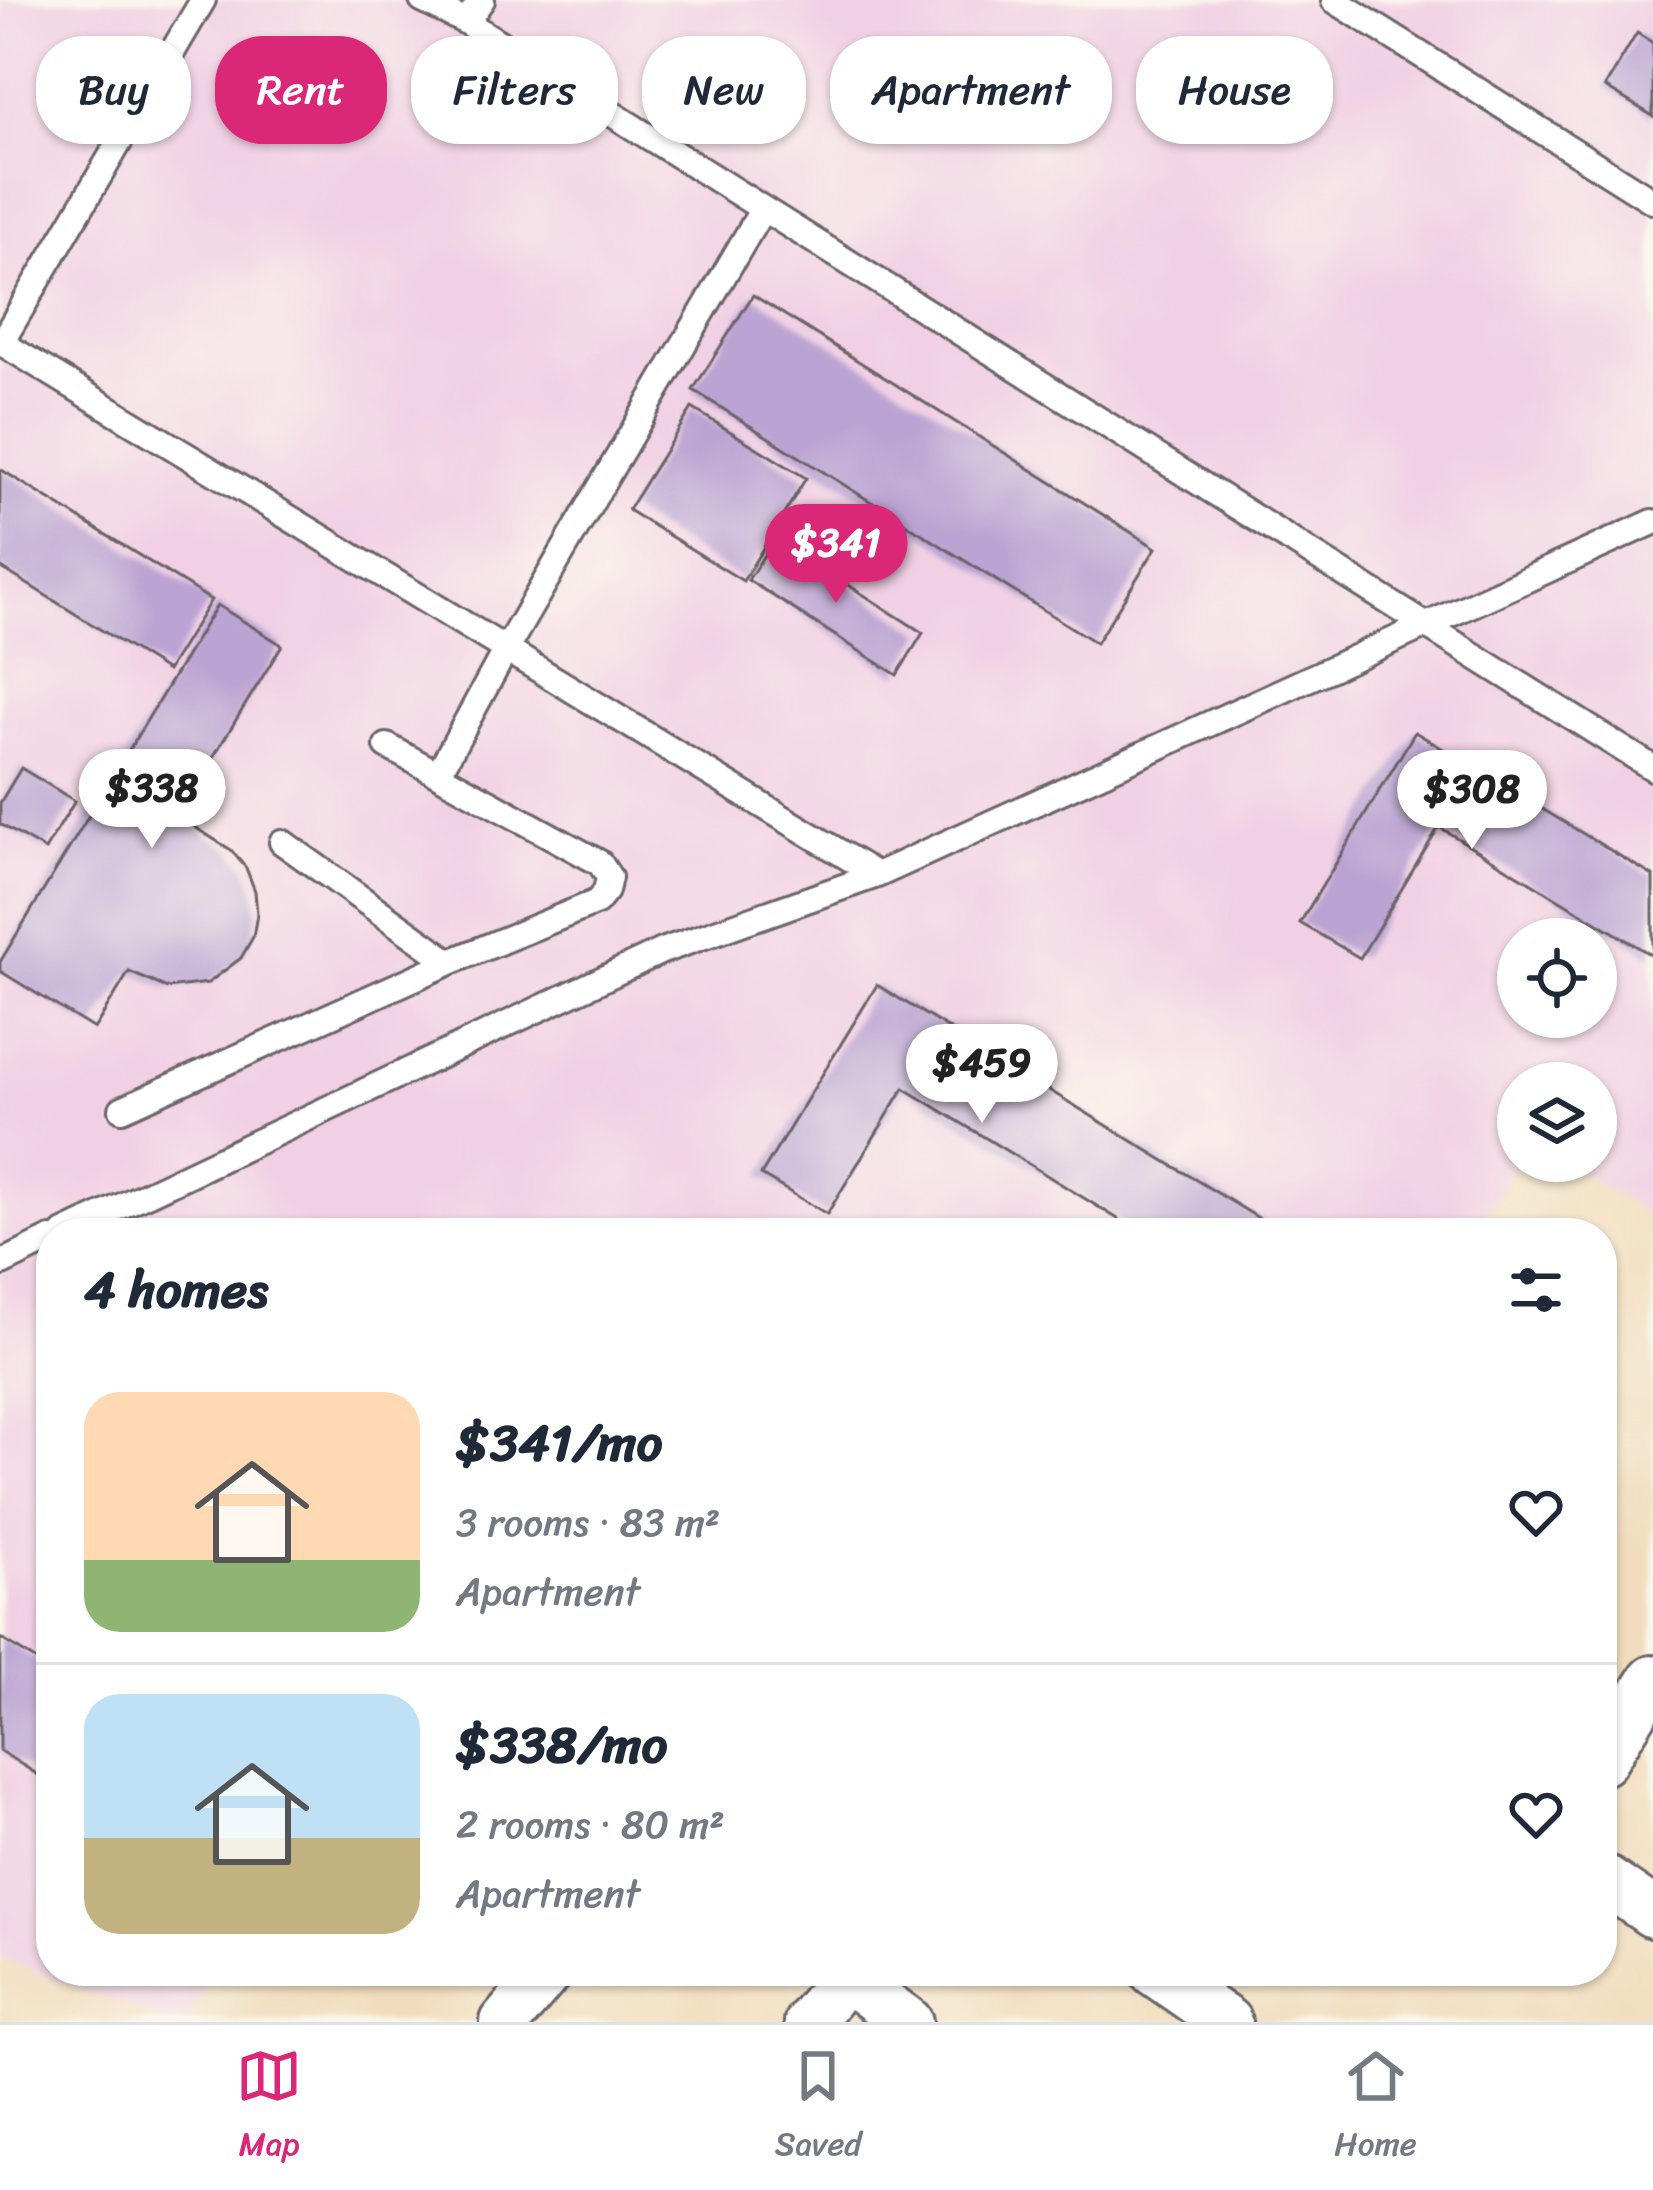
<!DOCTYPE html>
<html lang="en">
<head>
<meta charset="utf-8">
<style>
  :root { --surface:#fff; --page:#f6f6f7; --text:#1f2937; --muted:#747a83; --line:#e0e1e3; --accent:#db2777 }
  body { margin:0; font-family:Sriracha,sans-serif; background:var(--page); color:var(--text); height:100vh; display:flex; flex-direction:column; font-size:45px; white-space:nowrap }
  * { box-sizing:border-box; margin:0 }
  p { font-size:39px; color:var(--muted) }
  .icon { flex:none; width:66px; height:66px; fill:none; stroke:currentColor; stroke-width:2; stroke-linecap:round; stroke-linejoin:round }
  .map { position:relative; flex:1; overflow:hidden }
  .sheet { position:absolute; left:36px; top:1218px; width:1581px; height:768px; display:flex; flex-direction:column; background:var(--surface); border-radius:48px; box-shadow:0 3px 9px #0004 }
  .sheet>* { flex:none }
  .guide { position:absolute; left:36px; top:36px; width:1581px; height:108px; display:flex; gap:24px }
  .tools { position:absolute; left:1497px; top:918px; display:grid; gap:24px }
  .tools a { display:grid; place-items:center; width:120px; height:120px; border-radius:50%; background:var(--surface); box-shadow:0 3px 9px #0004; font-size:60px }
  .price { position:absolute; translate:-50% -102px; padding:0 27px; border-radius:42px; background:#fff; color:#222; font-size:39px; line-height:78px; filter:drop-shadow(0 3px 6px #0008) }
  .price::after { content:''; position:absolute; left:50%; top:72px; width:36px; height:27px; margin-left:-18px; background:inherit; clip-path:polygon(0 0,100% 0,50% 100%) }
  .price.on { background:var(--accent); color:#fff }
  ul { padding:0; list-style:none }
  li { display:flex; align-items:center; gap:36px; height:300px; padding:0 48px }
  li+li { border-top:3px solid var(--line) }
  li span { display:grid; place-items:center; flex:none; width:336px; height:240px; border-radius:36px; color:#555 }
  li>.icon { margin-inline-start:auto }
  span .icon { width:144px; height:144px; fill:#fffc; stroke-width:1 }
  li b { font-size:51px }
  h2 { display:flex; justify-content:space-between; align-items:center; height:144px; padding:0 48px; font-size:51px }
  .tag { padding:0 42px; border-radius:48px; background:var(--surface); box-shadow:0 3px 9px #0004; font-size:42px; line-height:108px }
  .tag.on { background:var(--accent); color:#fff }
  .tabs { display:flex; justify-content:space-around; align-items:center; height:168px; border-top:3px solid var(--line); background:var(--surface); font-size:33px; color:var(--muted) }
  .tabs a { display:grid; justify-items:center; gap:6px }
  .tabs .on { color:var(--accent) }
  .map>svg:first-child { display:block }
  .built { fill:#f1d0e4; fill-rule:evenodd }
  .building { fill:#bba4d3 }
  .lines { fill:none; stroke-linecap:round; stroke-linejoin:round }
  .lane-casing { stroke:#6a6368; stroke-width:30 }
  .street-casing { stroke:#6a6368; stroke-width:54 }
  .lane { stroke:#fff; stroke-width:24 }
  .street { stroke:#fff; stroke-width:48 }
</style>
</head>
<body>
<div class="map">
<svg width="1653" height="2022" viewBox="0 0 1653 2022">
  <rect width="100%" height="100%" fill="#fbf7ec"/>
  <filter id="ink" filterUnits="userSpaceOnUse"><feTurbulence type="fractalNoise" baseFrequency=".00833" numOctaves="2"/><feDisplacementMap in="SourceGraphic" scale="24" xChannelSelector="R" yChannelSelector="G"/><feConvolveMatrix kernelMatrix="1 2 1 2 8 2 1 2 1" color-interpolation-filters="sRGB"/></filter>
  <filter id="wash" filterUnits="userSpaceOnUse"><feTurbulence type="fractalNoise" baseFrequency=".004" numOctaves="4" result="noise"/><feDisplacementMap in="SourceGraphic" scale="48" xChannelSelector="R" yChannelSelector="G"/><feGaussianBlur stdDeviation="2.7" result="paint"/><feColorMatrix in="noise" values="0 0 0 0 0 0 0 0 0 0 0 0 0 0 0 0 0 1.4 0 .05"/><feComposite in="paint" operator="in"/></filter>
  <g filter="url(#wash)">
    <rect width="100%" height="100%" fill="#f1ddbd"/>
    <path class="built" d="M 0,0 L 1653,0 L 1653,1218 L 1561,1161 L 1596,1161 L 1596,1083 L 1518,1083 L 1518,1160 L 1474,1233 L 51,1233 L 51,1971 L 211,1971 L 187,2022 L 168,2022 L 0,1958 ZM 1518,939 L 1596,939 L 1596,1017 L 1518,1017 Z"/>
    <g id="blocks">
      <path class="building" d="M 1637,33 L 1653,43 L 1653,116 L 1605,87 Z
        M 753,295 L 1156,548 L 1096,643 L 693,390 Z
        M 692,408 L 806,478 L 743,581 L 628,510 Z
        M 0,469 L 211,600 L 167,671 L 0,567 Z
        M 838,512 L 868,532 L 845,566 L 815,546 Z
        M 775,538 L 923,633 L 897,675 L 748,580 Z
        M 217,605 L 282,645 L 177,816 L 231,850 L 246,868 L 255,891 L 257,914 L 253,937 L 241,958 L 208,983 L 167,988 L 129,972 L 94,1029 L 0,971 L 0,962 Z
        M 1415,732 L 1653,876 L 1653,956 L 1439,827 L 1360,958 L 1300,923 Z
        M 21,768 L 75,801 L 45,850 L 0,824 L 0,803 Z
        M 877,985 L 1283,1233 L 1141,1233 L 904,1088 L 827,1214 L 761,1175 Z
        M 0,1638 L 51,1670 L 51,1783 L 0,1751 Z"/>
    </g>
  </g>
  <g filter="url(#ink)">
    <use href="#blocks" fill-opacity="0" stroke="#6a6368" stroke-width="3"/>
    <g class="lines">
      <defs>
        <path id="lane" d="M 422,0 L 466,22 L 1653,768
          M 1334,0 L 1653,201
          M 466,22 L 482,0
          M 0,342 L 877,875
          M 1,343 L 203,0
          M 438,774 L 506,649 L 762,210
          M 282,842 L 450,962
          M 122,1109 L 450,962 L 597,902 L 606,891 L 609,877 L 600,863 L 387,746
          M 64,1233 L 662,951 L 877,875 L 1653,522
          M 0,1264 L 51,1239"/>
        <path id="street" d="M 1602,1761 L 1653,1680
          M 1602,1878 L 1653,1913
          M 839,1971 L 908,2022
          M 1154,1971 L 1227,2022
          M 505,2022 L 548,1971
          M 809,2022 L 846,1976"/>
      </defs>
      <use href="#lane" class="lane-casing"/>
      <use href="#street" class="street-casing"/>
      <use href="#lane" class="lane"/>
      <use href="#street" class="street"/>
    </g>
  </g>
</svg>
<div class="tools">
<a><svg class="icon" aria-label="locate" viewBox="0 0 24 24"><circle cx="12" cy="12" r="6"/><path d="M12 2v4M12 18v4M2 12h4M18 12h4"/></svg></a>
<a><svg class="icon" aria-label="layers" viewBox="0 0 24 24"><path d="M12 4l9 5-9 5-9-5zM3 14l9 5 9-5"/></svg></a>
</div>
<b class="price on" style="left:836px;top:606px">$341</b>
<b class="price" style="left:152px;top:851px">$338</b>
<b class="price" style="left:1472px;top:852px">$308</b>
<b class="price" style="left:982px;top:1126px">$459</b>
<div class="guide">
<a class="tag">Buy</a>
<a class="tag on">Rent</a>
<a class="tag">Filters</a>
<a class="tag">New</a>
<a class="tag">Apartment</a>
<a class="tag">House</a>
</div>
<section class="sheet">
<h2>4 homes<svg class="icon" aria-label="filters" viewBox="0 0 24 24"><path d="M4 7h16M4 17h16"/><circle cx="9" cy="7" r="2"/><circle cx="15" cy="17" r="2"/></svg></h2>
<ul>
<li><span style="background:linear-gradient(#ffd9b3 70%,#8fb573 0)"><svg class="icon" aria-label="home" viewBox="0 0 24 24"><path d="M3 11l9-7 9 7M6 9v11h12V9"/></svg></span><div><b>$341/mo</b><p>3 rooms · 83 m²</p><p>Apartment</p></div><svg class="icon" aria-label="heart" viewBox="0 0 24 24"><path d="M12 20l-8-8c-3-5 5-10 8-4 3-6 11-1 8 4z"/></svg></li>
<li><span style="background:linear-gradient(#bfe0f5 60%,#c2b280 0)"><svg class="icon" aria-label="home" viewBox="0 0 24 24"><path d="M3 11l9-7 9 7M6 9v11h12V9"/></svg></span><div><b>$338/mo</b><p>2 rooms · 80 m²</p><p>Apartment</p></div><svg class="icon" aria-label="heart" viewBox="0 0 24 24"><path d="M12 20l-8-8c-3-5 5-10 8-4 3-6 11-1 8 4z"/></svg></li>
</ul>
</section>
</div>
<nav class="tabs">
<a class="on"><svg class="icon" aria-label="map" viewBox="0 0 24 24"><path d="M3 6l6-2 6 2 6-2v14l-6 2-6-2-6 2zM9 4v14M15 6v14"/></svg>Map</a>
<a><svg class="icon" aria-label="saved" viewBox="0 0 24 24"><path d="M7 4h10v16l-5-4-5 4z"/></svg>Saved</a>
<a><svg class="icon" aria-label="home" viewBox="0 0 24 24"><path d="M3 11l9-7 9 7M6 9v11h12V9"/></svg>Home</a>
</nav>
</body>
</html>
